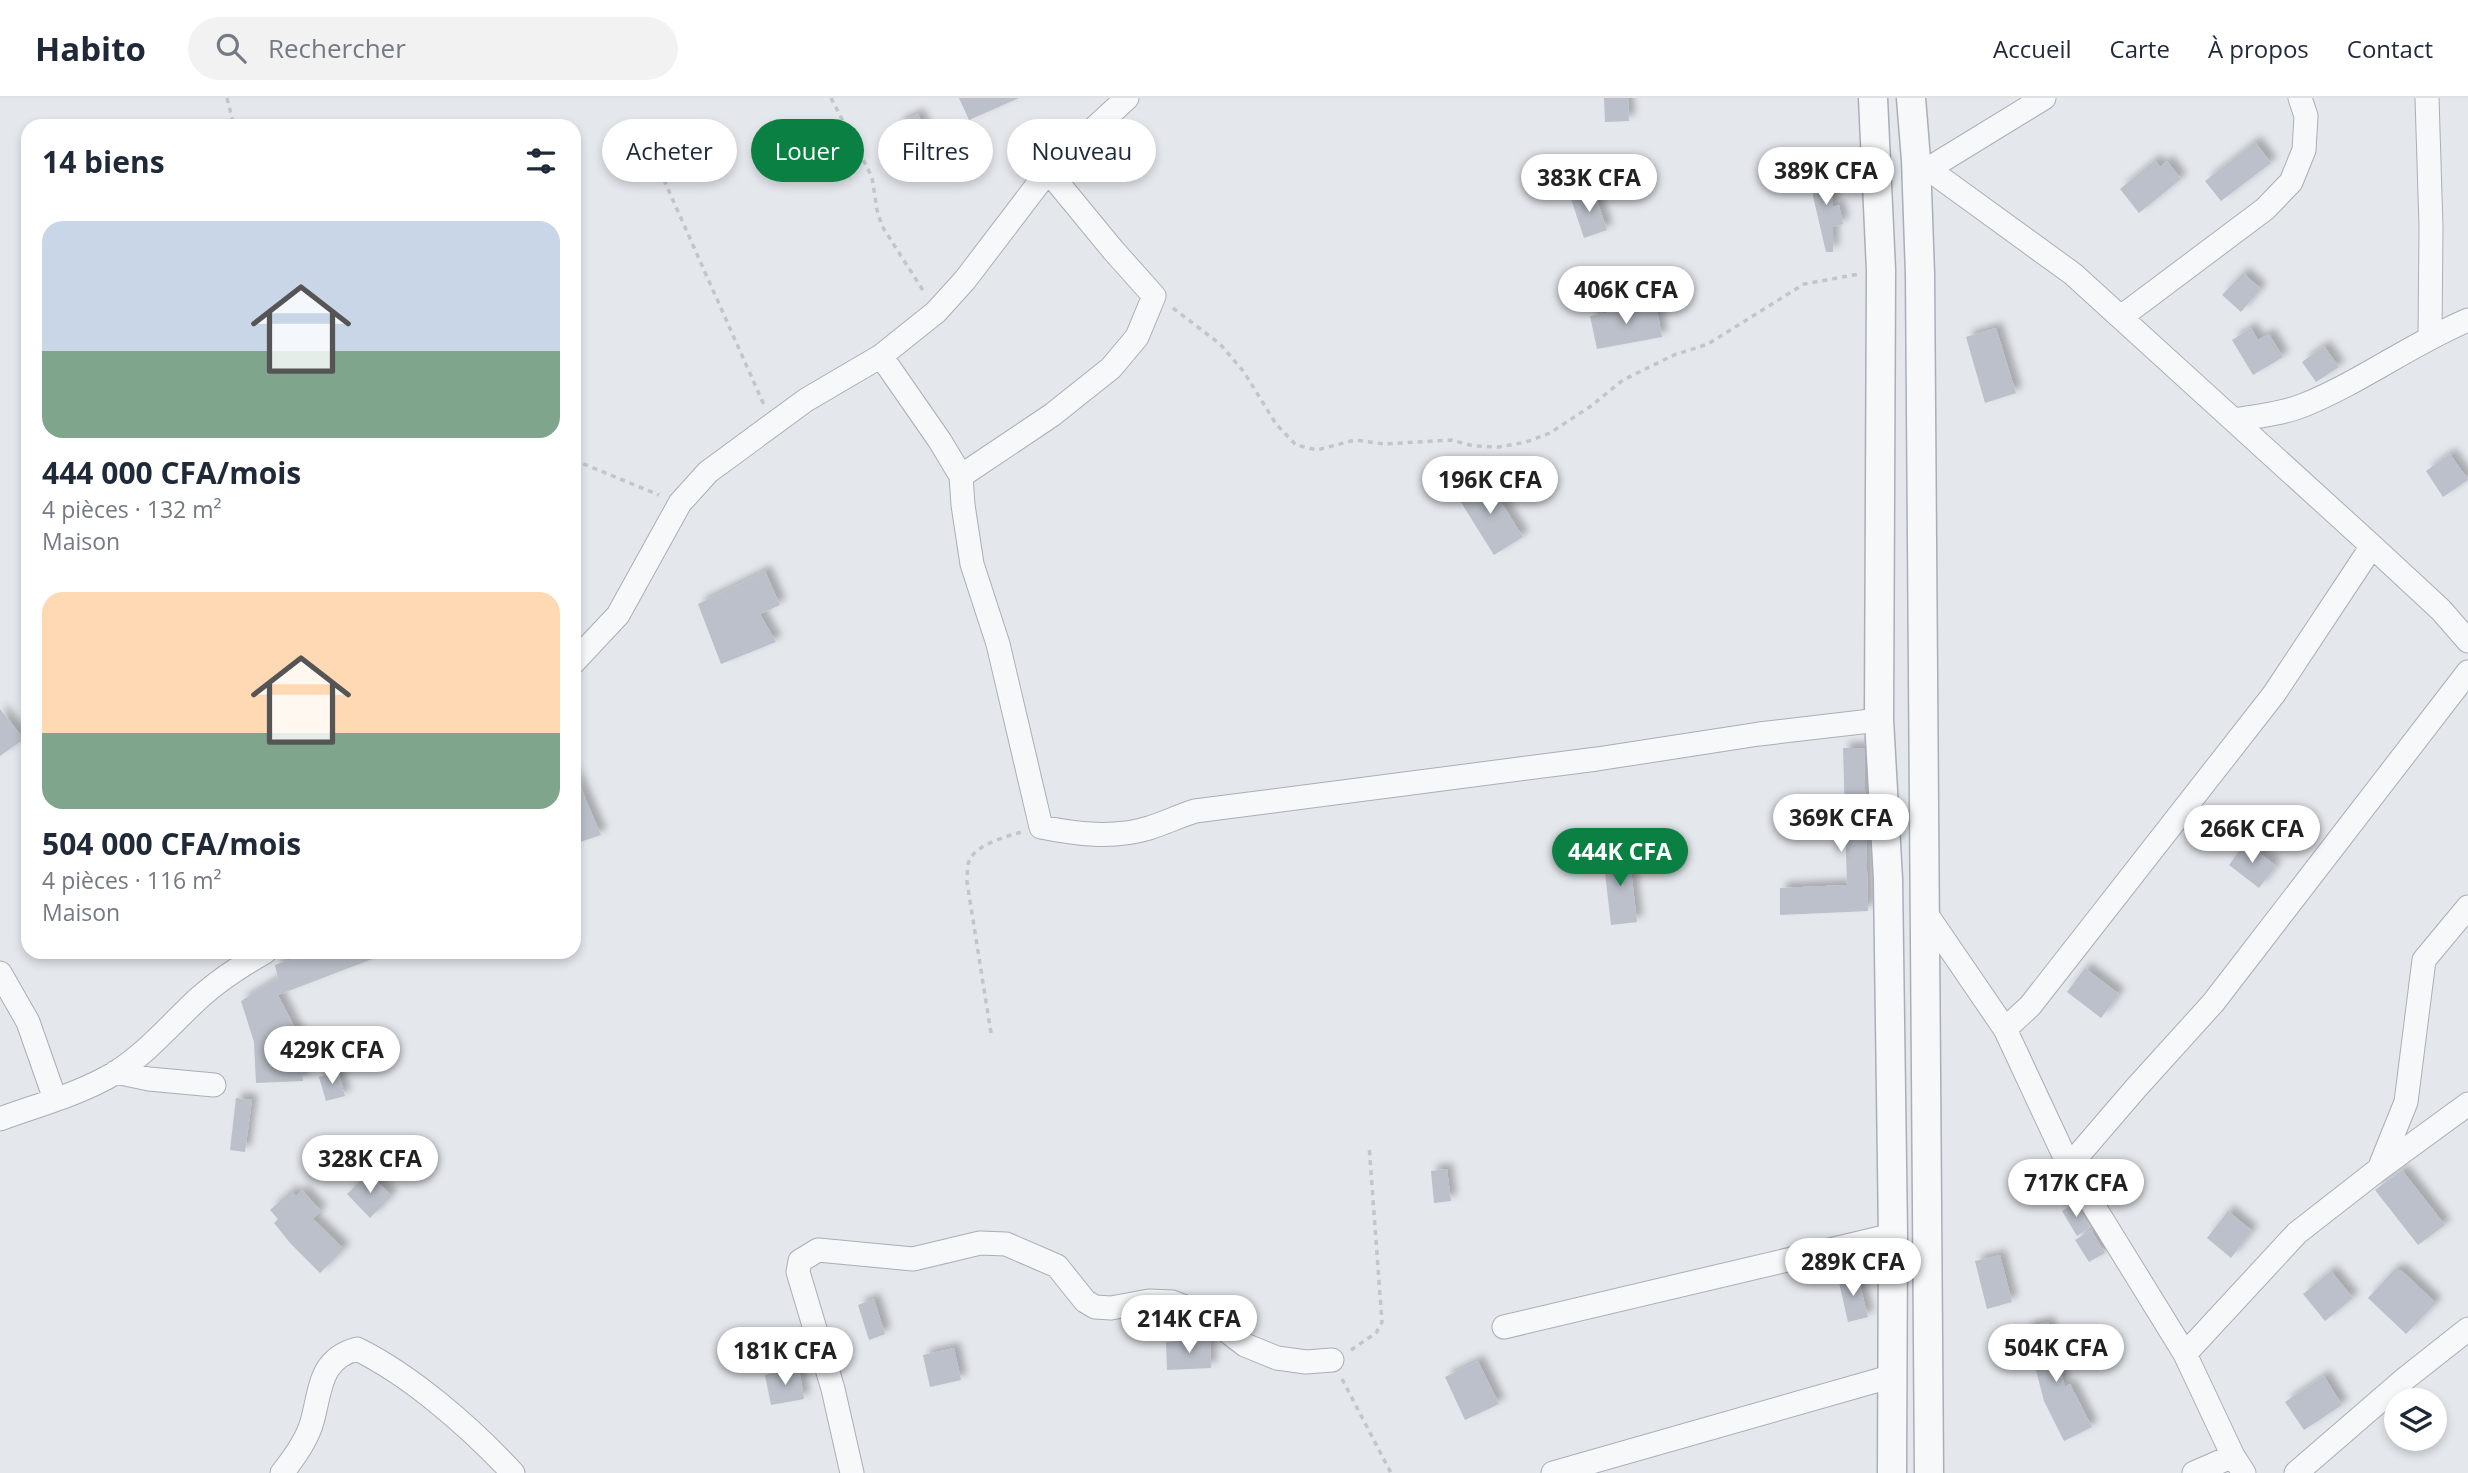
<!DOCTYPE html>
<html lang="fr">
<head>
<meta charset="utf-8">
<style>
  :root { --surface:#fff; --page:#f2f2f3; --text:#1f2937; --muted:#747a83; --line:#e0e1e3; --accent:#0b8043 }
  body { margin:0; font-family:"Open Sans",sans-serif; background:var(--page); color:var(--text); height:100vh; display:flex; flex-direction:column; font-size:26px; white-space:nowrap }
  * { box-sizing:border-box; margin:0 }
  p { font-size:23px; color:var(--muted) }
  .icon { flex:none; width:38px; height:38px; fill:none; stroke:currentColor; stroke-width:2; stroke-linecap:round; stroke-linejoin:round }
  .map { position:relative; flex:1; overflow:hidden }
  .side { position:absolute; left:21px; top:21px; width:560px; height:840px; display:flex; flex-direction:column; background:var(--surface); border-radius:21px; box-shadow:0 4px 10px #0003 }
  .side>* { flex:none }
  .banner { position:absolute; left:602px; top:21px; width:665px; height:63px; display:flex; gap:14px }
  .controls { position:absolute; left:2384px; top:1290px; display:grid; gap:14px }
  .controls a { display:grid; place-items:center; width:63px; height:63px; border-radius:50%; background:var(--surface); box-shadow:0 4px 10px #0003; font-size:35px }
  .price { position:absolute; translate:-50% -60px; padding:0 16px; border-radius:24px; background:#fff; color:#222; font-size:23px; line-height:46px; filter:drop-shadow(0 2px 4px #0008) }
  .price::after { content:''; position:absolute; left:50%; top:42px; width:21px; height:16px; margin-left:-10px; background:inherit; clip-path:polygon(0 0,100% 0,50% 100%) }
  .price.current { background:var(--accent); color:#fff }
  ul { padding:0; list-style:none }
  li { display:grid; align-content:center; gap:14px; height:371px; padding:0 21px }
  li span { display:grid; place-items:center; height:217px; border-radius:21px; color:#555 }
  li>.icon { margin-inline-start:auto }
  span .icon { width:126px; height:126px; fill:#fffc; stroke-width:1 }
  li b { font-size:30px }
  h2 { display:flex; justify-content:space-between; align-items:center; height:84px; padding:0 21px; font-size:30px }
  .chip { padding:0 24px; border-radius:32px; background:var(--surface); box-shadow:0 4px 10px #0003; font-size:24px; line-height:63px }
  .chip.current { background:var(--accent); color:#fff }
  header { display:flex; align-items:center; gap:42px; box-sizing:border-box; height:98px; padding:0 35px; background:var(--surface); border-bottom:2px solid var(--line) }
  header strong { font-size:33px }
  nav { display:flex; gap:38px; margin-inline-start:auto; font-size:24px }
  .search { width:490px; height:63px; background:var(--page); display:flex; align-items:center; gap:18px; box-sizing:border-box; padding:0 24px; border-radius:38px; color:var(--muted); font-size:26px }
  .map>svg:first-child { display:block }
  .building { fill:#bbc0ca; filter:url(#shadow) }
  .lines { fill:none; stroke-linecap:round; stroke-linejoin:round }
  .minor-casing { stroke:#a9aeb7; stroke-width:25 }
  .tertiary-casing { stroke:#a9aeb7; stroke-width:31 }
  .path { stroke:#c2c5cb; stroke-width:3.5; stroke-dasharray:5 5; stroke-linecap:butt }
  .minor { stroke:#f7f8fa; stroke-width:23 }
  .tertiary { stroke:#f7f8fa; stroke-width:28 }
</style>
</head>
<body>
<header>
<strong>Habito</strong>
<div class="search"><svg class="icon" aria-label="search" viewBox="0 0 24 24"><circle cx="10" cy="10" r="6"/><path d="M15 15l6 6"/></svg>Rechercher</div>
<nav><a>Accueil</a><a>Carte</a><a>À propos</a><a>Contact</a></nav>
</header>
<div class="map">
<svg width="2468" height="1375" viewBox="0 0 2468 1375">
  <defs>
    <filter id="shadow"><feDropShadow dx="6" dy="-6" stdDeviation="3.5" flood-color="#0004"/></filter>
  </defs>
  <rect width="100%" height="100%" fill="#e4e7ec"/>
  <path class="building" d="M 959,0 L 1019,0 L 969,22 Z
    M 1604,0 L 1628,0 L 1629,23 L 1605,24 Z
    M 918,16 L 928,37 L 907,47 L 897,26 Z
    M 2255,44 L 2271,65 L 2221,103 L 2205,83 Z
    M 2155,62 L 2160,69 L 2167,63 L 2181,81 L 2139,115 L 2120,91 Z
    M 1812,75 L 1833,75 L 1833,109 L 1839,107 L 1843,126 L 1833,129 L 1833,154 L 1826,154 L 1813,98 Z
    M 1594,93 L 1607,132 L 1584,140 L 1571,101 Z
    M 2243,175 L 2261,191 L 2241,214 L 2222,197 Z
    M 1656,206 L 1662,239 L 1597,251 L 1590,218 Z
    M 1996,230 L 2016,295 L 1985,305 L 1966,239 Z
    M 2251,230 L 2258,242 L 2269,236 L 2283,259 L 2253,277 L 2232,242 Z
    M 2324,248 L 2339,269 L 2316,284 L 2302,264 Z
    M 2450,356 L 2468,382 L 2443,399 L 2426,373 Z
    M 1486,380 L 1523,439 L 1494,457 L 1457,398 Z
    M 765,473 L 780,507 L 760,516 L 776,544 L 721,566 L 698,506 Z
    M 0,611 L 24,641 L 0,658 Z
    M 1843,650 L 1864,650 L 1868,813 L 1780,817 L 1780,790 L 1847,787 Z
    M 574,674 L 601,737 L 574,746 Z
    M 2246,744 L 2276,768 L 2259,790 L 2229,767 Z
    M 1629,754 L 1637,824 L 1611,827 L 1603,757 Z
    M 315,854 L 388,855 L 278,897 L 301,942 L 303,983 L 256,985 L 254,944 L 241,903 L 278,880 L 275,867 Z
    M 2085,870 L 2119,896 L 2101,920 L 2067,894 Z
    M 338,973 L 345,998 L 326,1003 L 319,979 Z
    M 236,1000 L 252,1002 L 245,1054 L 230,1052 Z
    M 1447,1071 L 1451,1103 L 1434,1105 L 1431,1073 Z
    M 2402,1072 L 2445,1127 L 2418,1147 L 2375,1092 Z
    M 369,1075 L 392,1098 L 370,1120 L 347,1096 Z
    M 302,1092 L 321,1113 L 313,1121 L 344,1151 L 320,1175 L 290,1145 L 274,1125 L 278,1121 L 270,1112 L 291,1093 L 296,1098 Z
    M 2076,1105 L 2090,1129 L 2077,1138 L 2062,1113 Z
    M 2228,1113 L 2252,1133 L 2231,1160 L 2207,1140 Z
    M 2091,1132 L 2105,1155 L 2089,1164 L 2075,1142 Z
    M 2000,1157 L 2012,1204 L 1987,1211 L 1975,1163 Z
    M 2394,1172 L 2401,1172 L 2436,1205 L 2406,1236 L 2368,1200 Z
    M 2331,1173 L 2353,1200 L 2325,1223 L 2303,1196 Z
    M 1857,1175 L 1868,1219 L 1848,1224 L 1838,1180 Z
    M 874,1201 L 885,1236 L 869,1242 L 858,1207 Z
    M 2048,1224 L 2065,1289 L 2070,1286 L 2092,1329 L 2064,1343 L 2044,1303 L 2025,1230 Z
    M 1210,1242 L 1211,1270 L 1167,1272 L 1166,1244 Z
    M 954,1250 L 961,1282 L 930,1289 L 923,1257 Z
    M 1478,1263 L 1499,1306 L 1465,1322 L 1445,1279 Z
    M 799,1270 L 804,1301 L 771,1307 L 765,1277 Z
    M 2324,1278 L 2342,1307 L 2304,1332 L 2285,1304 Z"/>
  <g class="lines">
    <defs>
      <path id="minor" d="M 2427,0 L 2431,129 L 2430,238
        M 1916,62 L 2073,176 L 2372,448 L 2441,512 L 2468,543
        M 1928,71 L 2044,0
        M 2121,219 L 2265,111 L 2291,84 L 2304,52 L 2306,18 L 2300,0
        M 881,258 L 940,343 L 961,378 L 963,407 L 972,466 L 998,546 L 1041,729 C 1076,736 1113,741 1149,730 C 1165,725 1179,718 1195,713 L 1597,661 L 1759,636 L 1879,622
        M 2235,322 C 2258,318 2282,316 2304,307 C 2361,284 2411,246 2468,222
        M 961,378 L 1052,317 L 1111,270 L 1137,239 L 1154,198 L 1113,152 L 1048,73
        M 574,564 L 618,517 L 680,405 L 708,374 L 806,302 L 881,258 L 936,214 L 965,182 L 1048,73 L 1127,0
        M 1925,814 L 2005,931 L 2069,1068 L 2185,1256 L 2233,1358 L 2244,1375
        M 0,875 L 28,924 L 55,1001
        M 2005,931 L 2030,908 L 2274,596 L 2372,448
        M 116,974 L 149,981 L 214,987
        M 0,1021 C 38,1007 80,996 115,975 C 146,956 172,925 199,900 C 219,882 242,867 265,854
        M 2069,1068 L 2136,990 L 2213,905 L 2468,574
        M 2379,1071 L 2406,1004 L 2424,862 L 2468,809
        M 1504,1229 L 1893,1137
        M 2185,1256 L 2297,1135 L 2379,1071 L 2468,1006
        M 282,1375 C 294,1360 307,1342 312,1324 C 321,1292 319,1261 357,1251 C 412,1278 471,1330 513,1375
        M 852,1375 L 833,1291 L 798,1174 L 800,1163 L 818,1152 L 913,1161 L 980,1145 L 1006,1146 L 1057,1168 L 1085,1203 L 1095,1209 L 1111,1210 L 1149,1203 L 1172,1204 L 1206,1217 L 1245,1247 L 1277,1260 L 1306,1264 L 1332,1262
        M 1553,1375 L 1893,1278
        M 2194,1375 L 2233,1358
        M 2296,1375 L 2406,1280 L 2468,1231"/>
      <path id="tertiary" d="M 1873,0 L 1881,172 L 1879,622 L 1888,781 L 1893,1137 L 1892,1375
        M 1911,0 L 1916,62 L 1920,176 L 1929,1375"/>
    </defs>
    <use href="#minor" class="minor-casing"/>
    <use href="#tertiary" class="tertiary-casing"/>
    <path class="path" d="M 227,0 L 234,28
      M 831,0 L 872,79 L 877,112 L 882,128 L 924,194
      M 664,82 L 764,307
      M 1173,210 L 1220,246 L 1244,274 L 1276,326 L 1296,347 L 1317,352 L 1355,342 L 1384,346 L 1451,342 L 1474,348 L 1499,349 L 1526,344 L 1550,335 L 1591,308 L 1623,282 L 1674,257 L 1708,246 L 1804,186 L 1859,176
      M 574,362 L 659,397
      M 991,935 L 967,784 C 968,777 966,768 970,761 C 978,746 1007,738 1022,734
      M 1351,1252 L 1376,1235 L 1382,1224 L 1369,1047
      M 1342,1281 L 1391,1375"/>
    <use href="#minor" class="minor"/>
    <use href="#tertiary" class="tertiary"/>
  </g>
</svg>
<div class="controls">
<a><svg class="icon" aria-label="layers" viewBox="0 0 24 24"><path d="M12 4l9 5-9 5-9-5zM3 14l9 5 9-5"/></svg></a>
</div>
<b class="price" style="left:1826px;top:109px">389K CFA</b>
<b class="price" style="left:1589px;top:116px">383K CFA</b>
<b class="price" style="left:1626px;top:228px">406K CFA</b>
<b class="price" style="left:1490px;top:418px">196K CFA</b>
<b class="price" style="left:1841px;top:756px">369K CFA</b>
<b class="price" style="left:2252px;top:767px">266K CFA</b>
<b class="price current" style="left:1620px;top:790px">444K CFA</b>
<b class="price" style="left:332px;top:988px">429K CFA</b>
<b class="price" style="left:370px;top:1097px">328K CFA</b>
<b class="price" style="left:2076px;top:1121px">717K CFA</b>
<b class="price" style="left:1853px;top:1200px">289K CFA</b>
<b class="price" style="left:1189px;top:1257px">214K CFA</b>
<b class="price" style="left:2056px;top:1286px">504K CFA</b>
<b class="price" style="left:785px;top:1289px">181K CFA</b>
<div class="banner">
<a class="chip">Acheter</a>
<a class="chip current">Louer</a>
<a class="chip">Filtres</a>
<a class="chip">Nouveau</a>
</div>
<section class="side">
<h2>14 biens<svg class="icon" aria-label="filters" viewBox="0 0 24 24"><path d="M4 7h16M4 17h16"/><circle cx="9" cy="7" r="2"/><circle cx="15" cy="17" r="2"/></svg></h2>
<ul>
<li><span style="background:linear-gradient(#c9d6e8 60%,#7fa58c 0)"><svg class="icon" aria-label="home" viewBox="0 0 24 24"><path d="M3 11l9-7 9 7M6 9v11h12V9"/></svg></span><div><b>444 000 CFA/mois</b><p>4 pièces · 132 m²</p><p>Maison</p></div></li>
<li><span style="background:linear-gradient(#ffd9b3 65%,#7fa58c 0)"><svg class="icon" aria-label="home" viewBox="0 0 24 24"><path d="M3 11l9-7 9 7M6 9v11h12V9"/></svg></span><div><b>504 000 CFA/mois</b><p>4 pièces · 116 m²</p><p>Maison</p></div></li>
</ul>
</section>
</div>
</body>
</html>
